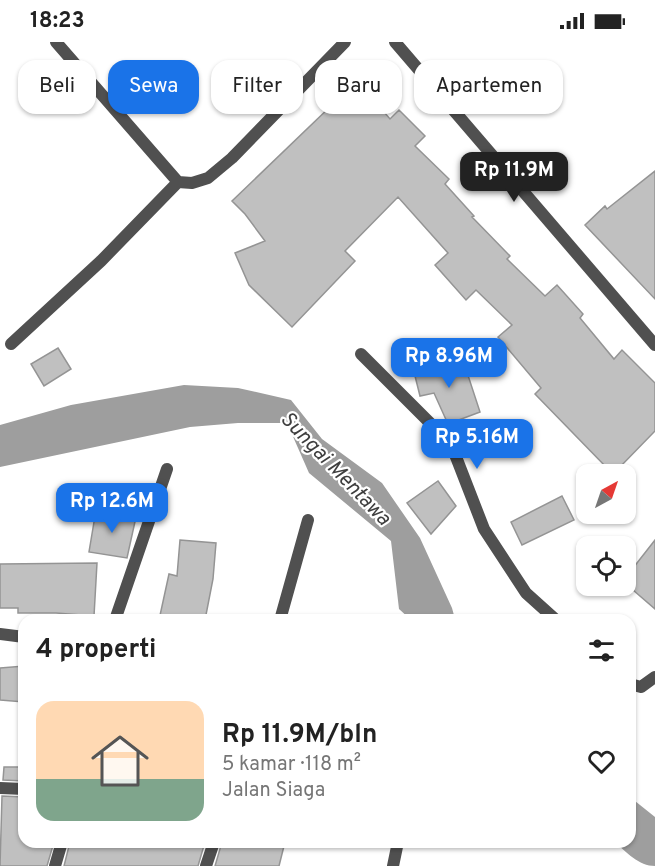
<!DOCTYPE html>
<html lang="id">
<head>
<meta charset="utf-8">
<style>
  :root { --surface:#fff; --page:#f2f2f2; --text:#222; --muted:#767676; --accent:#1a73e8 }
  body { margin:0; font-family:Overpass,sans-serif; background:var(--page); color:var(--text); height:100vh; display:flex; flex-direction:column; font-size:22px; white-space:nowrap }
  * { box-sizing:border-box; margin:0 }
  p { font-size:20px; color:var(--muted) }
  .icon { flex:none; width:33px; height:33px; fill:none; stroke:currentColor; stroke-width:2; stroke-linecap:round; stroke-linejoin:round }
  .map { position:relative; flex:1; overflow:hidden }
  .details { position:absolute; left:18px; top:572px; width:618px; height:234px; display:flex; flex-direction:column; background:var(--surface); border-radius:18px; box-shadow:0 2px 4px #0004 }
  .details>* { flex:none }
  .top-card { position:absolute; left:18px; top:18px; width:620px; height:54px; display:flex; gap:12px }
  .needle { width:39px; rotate:40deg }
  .controls { position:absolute; left:576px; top:422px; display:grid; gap:12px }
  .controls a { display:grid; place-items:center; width:60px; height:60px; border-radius:12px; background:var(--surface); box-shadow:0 2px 4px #0004; font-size:30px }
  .price { position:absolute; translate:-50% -51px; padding:0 14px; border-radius:12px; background:var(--accent); color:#fff; font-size:20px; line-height:39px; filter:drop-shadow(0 2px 3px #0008) }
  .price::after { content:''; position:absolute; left:50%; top:36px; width:18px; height:14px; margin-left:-9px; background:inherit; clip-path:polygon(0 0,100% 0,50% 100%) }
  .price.on { background:#222; color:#fff }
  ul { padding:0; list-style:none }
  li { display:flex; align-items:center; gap:18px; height:150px; padding:0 18px }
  li span { display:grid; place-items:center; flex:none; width:168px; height:120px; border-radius:18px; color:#555 }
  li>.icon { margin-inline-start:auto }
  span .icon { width:72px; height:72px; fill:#fffc; stroke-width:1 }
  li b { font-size:26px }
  h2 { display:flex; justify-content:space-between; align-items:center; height:72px; padding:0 18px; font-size:26px }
  .chip { padding:0 21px; border-radius:18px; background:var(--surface); box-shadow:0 2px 4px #0004; font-size:21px; line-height:54px }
  .chip.on { background:var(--accent); color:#fff }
  .status { display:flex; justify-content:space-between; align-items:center; height:42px; padding:0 30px; background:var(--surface); direction:ltr }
  .status svg { height:16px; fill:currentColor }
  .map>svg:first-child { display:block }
  .water { fill:#9e9e9e }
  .building { fill:#c0c0c0; stroke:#949494; stroke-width:1.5 }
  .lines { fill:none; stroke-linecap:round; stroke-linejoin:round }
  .lane { stroke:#505050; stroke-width:12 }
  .street { stroke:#505050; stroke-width:12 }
  .labels { text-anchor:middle; stroke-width:4.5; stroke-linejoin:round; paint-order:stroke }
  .water-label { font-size:21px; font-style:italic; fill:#3f3f3f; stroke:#fff }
</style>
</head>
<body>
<div class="status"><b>18:23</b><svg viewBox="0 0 49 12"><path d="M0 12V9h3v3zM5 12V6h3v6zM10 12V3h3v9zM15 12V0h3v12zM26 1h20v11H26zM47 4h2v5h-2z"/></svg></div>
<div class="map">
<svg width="655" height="824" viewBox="0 0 655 824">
  <rect width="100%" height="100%" fill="#fff"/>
  <path class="water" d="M 184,343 L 238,346 L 291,358 L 322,397 L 382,441 L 420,496 L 452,566 L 455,577 L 410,577 L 399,567 L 391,499 L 309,431 L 287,381 L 238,381 L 190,385 L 0,425 L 0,383 L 71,363 Z
    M 630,755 L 655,775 L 655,824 C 639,824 626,810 615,800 L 630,800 Z"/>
  <path class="building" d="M 355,36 L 390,77 L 399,68 L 425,94 L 415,104 L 449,137 L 445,142 L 474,174 L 472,175 L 510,214 L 507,217 L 545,254 L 557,243 L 583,272 L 580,276 L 614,317 L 622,308 L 655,341 L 655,389 L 618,427 L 608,427 L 535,352 L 541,346 L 498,295 L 512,283 L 476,248 L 466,258 L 435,223 L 448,211 L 398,155 L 345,209 L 355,219 L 292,285 L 249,243 L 235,211 L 265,199 L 245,172 L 232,159 L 334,61 L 331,58 Z
    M 655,129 L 655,257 L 585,183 L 605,164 L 607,167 Z
    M 58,306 L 71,327 L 44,344 L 31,322 Z
    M 462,315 L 480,370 L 448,382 L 434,351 L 420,354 L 414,330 Z
    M 438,439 L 456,464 L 431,492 L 407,461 Z
    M 562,454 L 574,478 L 522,503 L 511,480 Z
    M 96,468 L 136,475 L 127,516 L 89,510 Z
    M 180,498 L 216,501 L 213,537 L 205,578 L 159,578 L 169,532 L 177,534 Z
    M 655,498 L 655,567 L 626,542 L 626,535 Z
    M 97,521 L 94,574 L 56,571 L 18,571 L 18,566 L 0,566 L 0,522 Z
    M 24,624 L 24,660 L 0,658 L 0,626 Z
    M 4,725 L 24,725 L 24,739 L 3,738 Z
    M 2,754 L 24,755 L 24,800 L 54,800 L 47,824 L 0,824 Z
    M 70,800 L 205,800 L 198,824 L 64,824 Z
    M 222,800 L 285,800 L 279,824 L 215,824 Z"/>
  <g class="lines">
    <path class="lane" d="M 393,824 L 398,800"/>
    <path class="street" d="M 56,0 L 178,140
      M 395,0 L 655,303
      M 178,140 L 192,141 L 208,136 L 232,116 L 345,0
      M 11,302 L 101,219 L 178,140
      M 361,312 L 451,402 L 484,487 L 526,551 L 556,578
      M 115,578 L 167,427
      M 280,578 L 308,478
      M 0,592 L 24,595
      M 630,642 L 641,645 L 655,635
      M 0,746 L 24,747
      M 55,824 L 62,800
      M 206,824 L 214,800"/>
  </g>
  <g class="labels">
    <g class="water-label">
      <text transform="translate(336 426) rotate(46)" y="7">Sungai Mentawa</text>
    </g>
  </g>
</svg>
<div class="controls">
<a><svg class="needle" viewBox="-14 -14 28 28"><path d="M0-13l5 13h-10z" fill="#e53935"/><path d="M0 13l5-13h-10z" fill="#767676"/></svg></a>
<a><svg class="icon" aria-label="locate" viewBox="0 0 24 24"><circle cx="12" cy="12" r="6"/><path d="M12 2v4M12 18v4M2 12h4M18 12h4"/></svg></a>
</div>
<b class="price on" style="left:514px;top:161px">Rp 11.9M</b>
<b class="price" style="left:449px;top:347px">Rp 8.96M</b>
<b class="price" style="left:477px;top:428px">Rp 5.16M</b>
<b class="price" style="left:112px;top:492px">Rp 12.6M</b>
<div class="top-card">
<a class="chip">Beli</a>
<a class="chip on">Sewa</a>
<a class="chip">Filter</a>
<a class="chip">Baru</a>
<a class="chip">Apartemen</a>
</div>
<section class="details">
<h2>4 properti<svg class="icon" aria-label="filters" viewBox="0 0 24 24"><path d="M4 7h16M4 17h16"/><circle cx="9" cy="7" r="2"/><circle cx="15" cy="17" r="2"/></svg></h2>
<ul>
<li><span style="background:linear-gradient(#ffd9b3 65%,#7fa58c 0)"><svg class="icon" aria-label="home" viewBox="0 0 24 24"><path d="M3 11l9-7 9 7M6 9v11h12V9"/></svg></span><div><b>Rp 11.9M/bln</b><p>5 kamar · 118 m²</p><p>Jalan Siaga</p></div><svg class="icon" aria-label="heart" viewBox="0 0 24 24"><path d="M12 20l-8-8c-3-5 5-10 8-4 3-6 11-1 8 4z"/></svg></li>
</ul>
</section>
</div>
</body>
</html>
